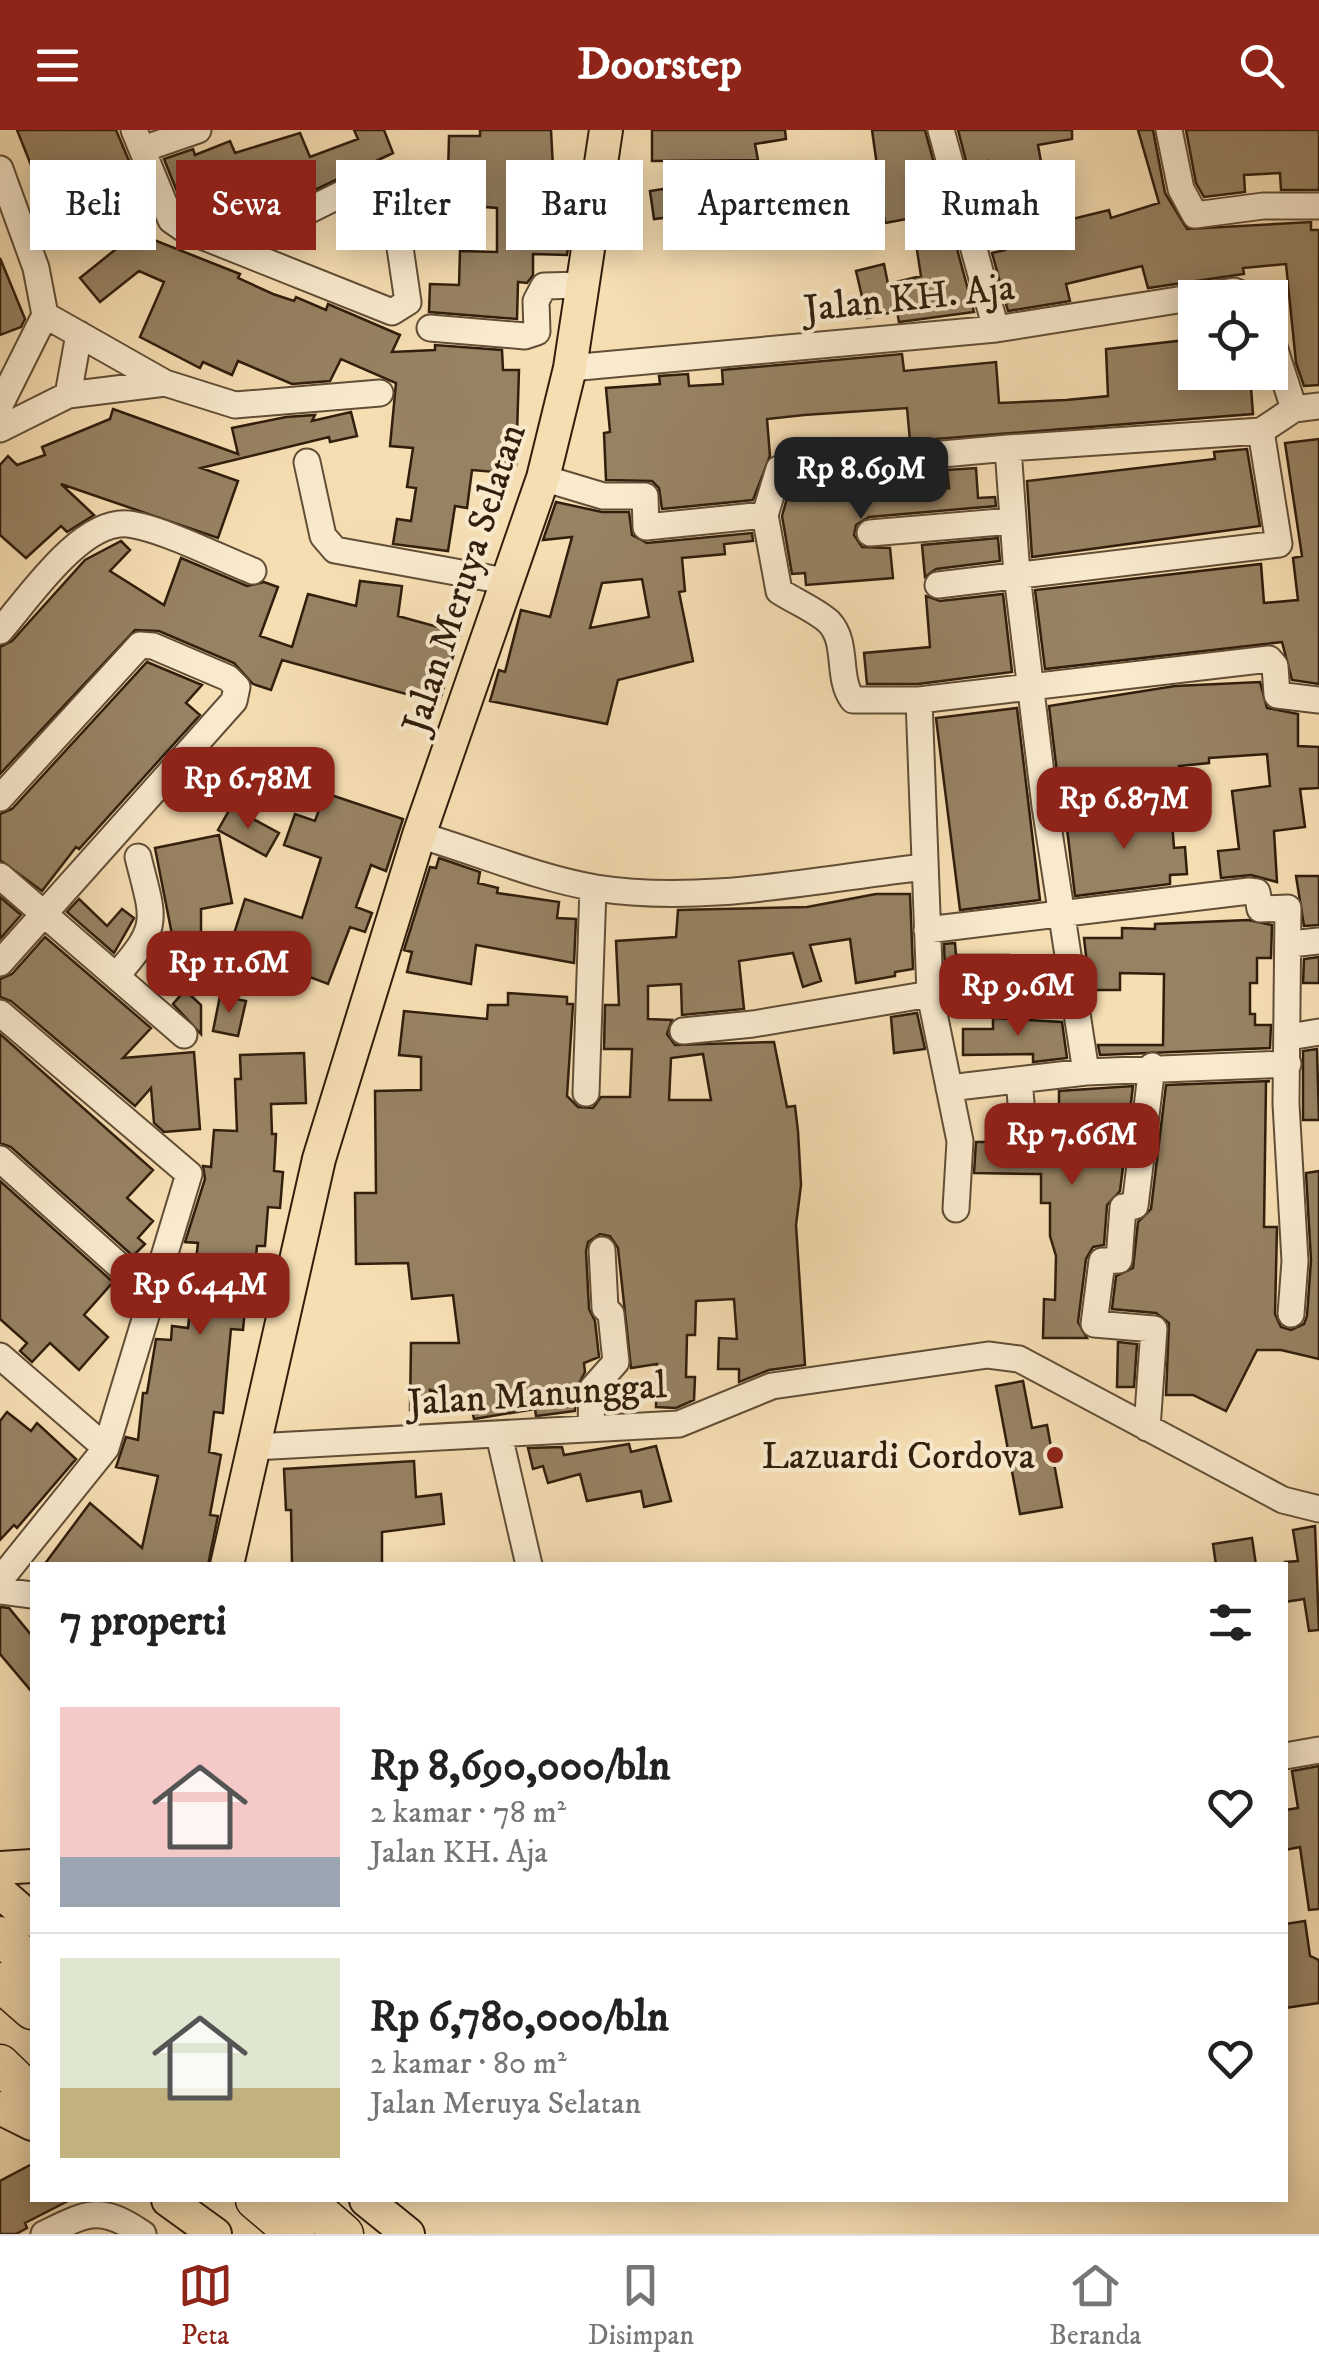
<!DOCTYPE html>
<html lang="id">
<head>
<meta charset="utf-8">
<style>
  :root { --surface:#fff; --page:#f2f2f2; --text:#222; --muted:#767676; --line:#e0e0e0; --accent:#8f2418 }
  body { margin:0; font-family:"IM FELL DW Pica",serif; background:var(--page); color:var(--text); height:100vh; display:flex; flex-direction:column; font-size:38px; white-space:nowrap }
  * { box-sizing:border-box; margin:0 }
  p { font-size:32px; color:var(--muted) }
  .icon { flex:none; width:55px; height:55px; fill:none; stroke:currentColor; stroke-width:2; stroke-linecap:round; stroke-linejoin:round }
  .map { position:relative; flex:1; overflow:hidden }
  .drawer { position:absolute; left:30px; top:1432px; width:1258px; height:640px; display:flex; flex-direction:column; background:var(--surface); border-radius:0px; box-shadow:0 5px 25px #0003 }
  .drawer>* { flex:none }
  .banner { position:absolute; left:30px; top:30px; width:1260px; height:90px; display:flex; gap:20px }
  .fabs { position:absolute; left:1178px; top:150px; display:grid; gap:20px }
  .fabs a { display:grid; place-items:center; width:110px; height:110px; border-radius:0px; background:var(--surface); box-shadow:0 5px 25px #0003; font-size:50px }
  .price { position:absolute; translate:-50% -85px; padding:0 22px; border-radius:20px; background:var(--accent); color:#fff; font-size:32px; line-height:65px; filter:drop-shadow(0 2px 5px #0008) }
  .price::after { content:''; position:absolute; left:50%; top:60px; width:30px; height:22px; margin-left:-15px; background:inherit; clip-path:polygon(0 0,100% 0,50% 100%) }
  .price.active { background:#222; color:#fff }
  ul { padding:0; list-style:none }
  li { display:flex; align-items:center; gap:30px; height:250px; padding:0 30px }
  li+li { border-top:2px solid var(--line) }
  li span { display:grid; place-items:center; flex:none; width:280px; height:200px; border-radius:0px; color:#555 }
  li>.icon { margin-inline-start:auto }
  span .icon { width:120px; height:120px; fill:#fffc; stroke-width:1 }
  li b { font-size:42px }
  h2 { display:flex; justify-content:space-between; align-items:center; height:120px; padding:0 30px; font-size:42px }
  .tag { padding:0 35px; border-radius:0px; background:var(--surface); box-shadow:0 5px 25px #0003; font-size:35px; line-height:90px }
  .tag.active { background:var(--accent); color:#fff }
  header { display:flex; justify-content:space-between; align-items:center; height:130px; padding:0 30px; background:var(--accent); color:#fff; font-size:45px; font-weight:700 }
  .dock { display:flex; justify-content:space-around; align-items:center; height:140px; border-top:2px solid var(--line); background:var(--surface); font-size:28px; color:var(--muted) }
  .dock a { display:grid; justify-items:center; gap:5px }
  .dock .active { color:var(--accent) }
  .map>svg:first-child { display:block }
  .building { fill:#978263; stroke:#311e0c; stroke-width:2.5; fill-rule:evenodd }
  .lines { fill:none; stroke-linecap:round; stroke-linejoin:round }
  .minor-casing { stroke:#624e36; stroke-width:29 }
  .major-casing { stroke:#311e0c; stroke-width:36 }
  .highway-casing { stroke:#311e0c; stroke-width:41 }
  .minor { stroke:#f9eace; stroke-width:25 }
  .major { stroke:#f6deb3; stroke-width:32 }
  .highway { stroke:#f6deb3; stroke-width:38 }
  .poi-dot { fill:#8f2418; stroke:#f9eace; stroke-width:4 }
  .labels { text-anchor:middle; stroke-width:8; stroke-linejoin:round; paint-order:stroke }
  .street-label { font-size:38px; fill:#311e0c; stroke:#f9eace }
  .poi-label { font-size:38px; fill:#311e0c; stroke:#f9eace; text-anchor:end }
</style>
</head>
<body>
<header><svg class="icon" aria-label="menu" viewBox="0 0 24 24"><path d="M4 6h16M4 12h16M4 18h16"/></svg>Doorstep<svg class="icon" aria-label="search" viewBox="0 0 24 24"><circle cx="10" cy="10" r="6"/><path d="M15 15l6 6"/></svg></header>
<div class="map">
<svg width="1319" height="2104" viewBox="0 0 1319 2104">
  <rect width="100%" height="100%" fill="#f6deb3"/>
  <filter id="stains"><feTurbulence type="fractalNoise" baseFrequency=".002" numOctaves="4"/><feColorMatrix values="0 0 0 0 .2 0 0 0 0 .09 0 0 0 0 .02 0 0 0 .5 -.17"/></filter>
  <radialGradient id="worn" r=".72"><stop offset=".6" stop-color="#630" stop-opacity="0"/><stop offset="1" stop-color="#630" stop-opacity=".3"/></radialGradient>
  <path class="building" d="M 17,0 L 116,0 L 151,83 L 144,85 L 154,110 L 240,144 L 238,148 L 273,164 L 294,171 L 296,167 L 326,180 L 328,174 L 400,205 L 392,222 L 435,220 L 435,215 L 502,220 L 503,240 L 519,240 L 516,335 L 496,333 L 495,342 L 472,340 L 467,378 L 455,376 L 448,421 L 393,414 L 397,389 L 411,391 L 416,358 L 407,357 L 413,318 L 390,316 L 396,253 L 341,229 L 330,251 L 292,254 L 238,231 L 232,245 L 203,232 L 200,238 L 140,207 L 164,152 L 139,141 L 100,172 L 80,148 L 116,119 L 103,84 L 51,104 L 39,72 L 45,70 Z
    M 354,0 L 384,0 L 393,23 L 283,75 L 278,63 L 216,94 L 184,79 L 164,29 L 193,19 L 195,25 L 230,11 L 235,23 L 300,3 L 310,27 L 358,9 Z
    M 480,0 L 551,0 L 553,38 L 544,37 L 543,71 L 575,72 L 567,125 L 533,124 L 533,145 L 527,153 L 518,152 L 517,189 L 429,182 L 430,154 L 459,155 L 460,121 L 497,122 L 497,78 L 410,71 L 410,46 L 448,46 L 449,6 L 480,6 Z
    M 652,0 L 785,0 L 786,9 L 755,14 L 758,30 L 652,31 Z
    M 872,0 L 925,0 L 974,182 L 899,192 L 897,181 L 867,188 L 856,141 L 884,134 L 888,154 L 921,146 L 912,88 L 885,93 Z
    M 958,0 L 1072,0 L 1072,9 L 1038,15 L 1052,94 L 1109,80 L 1111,88 L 1159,73 L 1138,0 L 1153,0 L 1165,63 L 1187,99 L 1311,92 L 1311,100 L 1319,100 L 1319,255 L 1304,256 L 1296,233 L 1286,134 L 1243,138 L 1244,144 L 1148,158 L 1142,136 L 1066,154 L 1070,171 L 1008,181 L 992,123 L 1005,120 L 987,31 L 967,35 Z
    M 1186,0 L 1319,0 L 1319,60 L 1281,60 L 1280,43 L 1244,45 L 1245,62 L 1204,67 L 1196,53 Z
    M 760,44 L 765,76 L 654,89 L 650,61 Z
    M 0,128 L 25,189 L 21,197 L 0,205 Z
    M 1195,209 L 1195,242 L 1250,245 L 1253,284 L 910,311 L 907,278 L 804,285 L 767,289 L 770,326 L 753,370 L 662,379 L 659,358 L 652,351 L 606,350 L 604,303 L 610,302 L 606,258 L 660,254 L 659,246 L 688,244 L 689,256 L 723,254 L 722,240 L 902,224 L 904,241 L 996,232 L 999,273 L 1066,270 L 1108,266 L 1106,219 Z
    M 113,279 L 238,324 L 232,298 L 286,287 L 315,285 L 312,291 L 351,282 L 357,306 L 330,312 L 329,307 L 201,338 L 238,351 L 218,408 L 61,354 L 94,385 L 67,402 L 61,396 L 26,428 L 0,405 L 0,335 L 8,326 L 17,335 L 45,325 L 42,317 L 110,289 Z
    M 1319,309 L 1319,554 L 1292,550 L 1282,512 L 1045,539 L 1035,460 L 1261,434 L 1264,473 L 1298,470 L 1293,428 L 1302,426 L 1285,313 Z
    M 1247,319 L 1260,396 L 1032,427 L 1027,351 L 1215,329 L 1214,322 Z
    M 976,338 L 978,368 L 995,367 L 996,376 L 869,387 L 856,395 L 854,405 L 862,417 L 890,418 L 893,448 L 806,455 L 805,443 L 792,444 L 782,386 L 791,354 L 884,350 L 884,346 L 910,343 L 911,361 L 949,358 L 947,340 Z
    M 556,372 L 602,382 L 629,382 L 632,405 L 647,413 L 752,403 L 753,411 L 724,414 L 725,424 L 682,428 L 685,461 L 679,462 L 693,531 L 618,550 L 607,594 L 490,571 L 499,540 L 505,542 L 521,480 L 550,487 L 572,407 L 543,410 ZM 642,449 L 649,487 L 590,498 L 602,453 Z
    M 998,408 L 1000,431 L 936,439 L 925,447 L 922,415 Z
    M 121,411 L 130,420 L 110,441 L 164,475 L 181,428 L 247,456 L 264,452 L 278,457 L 260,506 L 292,517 L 308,464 L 356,476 L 360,451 L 402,456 L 398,486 L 460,503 L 439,573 L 282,530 L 271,560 L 253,554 L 234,533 L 159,501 L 135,500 L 0,644 L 0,517 L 12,511 L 85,430 Z
    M 1003,464 L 1012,542 L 918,554 L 867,554 L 864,523 L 930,517 L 926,466 L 940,471 Z
    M 147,532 L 202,555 L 186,573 L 200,585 L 79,719 L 76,717 L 42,761 L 0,730 L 0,684 L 12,679 Z
    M 1260,552 L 1267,578 L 1298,584 L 1298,616 L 1319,617 L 1319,658 L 1300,659 L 1305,697 L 1274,701 L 1277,752 L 1251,745 L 1221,748 L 1218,721 L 1239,719 L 1232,661 L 1270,656 L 1267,624 L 1209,628 L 1209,633 L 1179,636 L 1180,640 L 1129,644 L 1130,650 L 1058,651 L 1049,576 L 1175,556 Z
    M 1017,578 L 1040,770 L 960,780 L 936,588 Z
    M 209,654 L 225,661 L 216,679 L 200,671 Z
    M 325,663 L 403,689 L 386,741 L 371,735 L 356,777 L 372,783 L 365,802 L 350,797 L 328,854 L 286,838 L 292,823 L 234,804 L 245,769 L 302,788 L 321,728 L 284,715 L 295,684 L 315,691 Z
    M 231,677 L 279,703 L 266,726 L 218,700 Z
    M 1171,678 L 1174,718 L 1185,717 L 1187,744 L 1170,745 L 1170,754 L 1075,766 L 1066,690 Z
    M 219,705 L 232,773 L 201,779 L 201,837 L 156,837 L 161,812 L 176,825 L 155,718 Z
    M 439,728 L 480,742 L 478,753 L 498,758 L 497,763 L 559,772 L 557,788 L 576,789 L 574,833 L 476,815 L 471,854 L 407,842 L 412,822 L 404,820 L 430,737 L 436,738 Z
    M 1296,746 L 1319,746 L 1319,795 L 1304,796 Z
    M 876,764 L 910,764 L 913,839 L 895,842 L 895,846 L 856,853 L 850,809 L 810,815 L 821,851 L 803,857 L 793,823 L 739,831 L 744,879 L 682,885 L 681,854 L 648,856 L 648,889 L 672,890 L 667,904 L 675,915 L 774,912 L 787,977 L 795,976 L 798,1001 L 801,1055 L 796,1095 L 805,1235 L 769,1240 L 739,1252 L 739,1239 L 718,1239 L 719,1208 L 737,1209 L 734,1169 L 696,1171 L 695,1205 L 687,1205 L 686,1247 L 695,1247 L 694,1270 L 676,1278 L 656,1277 L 657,1234 L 631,1238 L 618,1118 L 610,1106 L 600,1104 L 588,1112 L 586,1121 L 589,1179 L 595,1191 L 599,1227 L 584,1233 L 585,1242 L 576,1259 L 575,1281 L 536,1286 L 535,1279 L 474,1289 L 470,1271 L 430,1260 L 430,1280 L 410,1280 L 411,1213 L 459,1213 L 453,1165 L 412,1169 L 408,1133 L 356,1134 L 355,1063 L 376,1063 L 375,961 L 421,960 L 421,927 L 399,925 L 404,881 L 487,889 L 488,875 L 508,875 L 508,863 L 567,867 L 567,874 L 573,874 L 567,966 L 578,977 L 593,978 L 601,967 L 630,967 L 632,919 L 604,919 L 605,875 L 619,875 L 616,811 L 676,807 L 678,780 L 807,777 ZM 703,924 L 711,970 L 669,970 L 671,928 Z
    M 0,767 L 21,785 L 0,809 Z
    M 79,769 L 107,796 L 122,779 L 134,788 L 114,823 L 67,782 Z
    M 1248,790 L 1272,795 L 1271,828 L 1257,828 L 1257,853 L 1250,853 L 1250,884 L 1255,884 L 1255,895 L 1271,895 L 1270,918 L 1100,925 L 1098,915 L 1163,915 L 1164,844 L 1120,843 L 1120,860 L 1090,860 L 1084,808 L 1122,808 L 1122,798 L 1155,799 L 1155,794 Z
    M 45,807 L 151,898 L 123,928 L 194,922 L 200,999 L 164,1002 L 154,993 L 151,958 L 135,976 L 11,871 L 0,867 L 0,849 L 12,844 Z
    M 955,813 L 956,825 L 1009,825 L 1009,866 L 968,866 L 969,839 L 945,842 L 944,814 Z
    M 1319,827 L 1319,853 L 1303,853 L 1304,829 Z
    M 185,860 L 201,875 L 201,904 L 173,874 Z
    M 220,866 L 246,871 L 238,906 L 213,901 Z
    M 917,883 L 925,919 L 894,923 L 891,887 Z
    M 993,888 L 1062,892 L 1067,928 L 1033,932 L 1033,924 L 963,925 L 963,899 L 993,899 Z
    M 0,904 L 153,1040 L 127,1068 L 153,1091 L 138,1108 L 145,1114 L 133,1126 L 11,1017 L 0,1013 Z
    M 1317,919 L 1319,990 L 1303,990 L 1303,921 Z
    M 304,923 L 306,973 L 271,974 L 272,1004 L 276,1004 L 274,1041 L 283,1042 L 280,1078 L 268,1077 L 265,1116 L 257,1116 L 252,1168 L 246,1168 L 243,1200 L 231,1199 L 223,1283 L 214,1282 L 209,1322 L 221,1325 L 210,1385 L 218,1386 L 208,1435 L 44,1435 L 90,1373 L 142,1418 L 158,1346 L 116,1337 L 126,1307 L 138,1310 L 143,1263 L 147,1263 L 156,1209 L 171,1210 L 172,1196 L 188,1198 L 198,1113 L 185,1112 L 205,1049 L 203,1036 L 211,1037 L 214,1000 L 237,1001 L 235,949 L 241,949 L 240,925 Z
    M 1270,951 L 1266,952 L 1264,1097 L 1277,1097 L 1275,1184 L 1281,1197 L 1291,1200 L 1304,1194 L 1307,1186 L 1311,1130 L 1306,1043 L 1319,1041 L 1319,1229 L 1281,1220 L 1257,1220 L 1226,1281 L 1193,1265 L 1166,1265 L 1169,1193 L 1156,1183 L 1112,1179 L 1116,1146 L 1133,1138 L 1138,1092 L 1151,1079 L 1166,955 Z
    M 1133,956 L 1120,1061 L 1107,1075 L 1104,1115 L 1093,1117 L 1086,1129 L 1078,1192 L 1087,1208 L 1043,1208 L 1044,1169 L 1055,1170 L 1056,1126 L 1050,1106 L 1050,1073 L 1041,1073 L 1041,1044 L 974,1043 L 976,1012 L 1009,1012 L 1016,1021 L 1026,1023 L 1039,1011 L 1059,1008 L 1059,961 Z
    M 0,1051 L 113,1152 L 84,1185 L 108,1207 L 79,1240 L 50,1213 L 32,1232 L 20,1221 L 27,1213 L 0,1189 Z
    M 1118,1212 L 1137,1214 L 1134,1257 L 1117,1257 Z
    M 1023,1251 L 1032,1298 L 1047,1295 L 1062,1377 L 1020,1384 L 996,1256 Z
    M 7,1282 L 31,1301 L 37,1293 L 76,1329 L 17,1398 L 14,1395 L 0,1410 L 0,1291 Z
    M 629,1314 L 631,1322 L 656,1316 L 671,1371 L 644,1377 L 641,1361 L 587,1371 L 580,1344 L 548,1353 L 543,1336 L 533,1339 L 528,1318 L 562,1317 L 564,1325 Z
    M 414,1331 L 416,1367 L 441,1364 L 444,1394 L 382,1402 L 382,1435 L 292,1435 L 291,1380 L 286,1380 L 284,1339 Z
    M 1315,1396 L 1319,1500 L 1309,1501 L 1304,1469 L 1285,1472 L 1285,1432 L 1298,1431 L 1293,1400 Z
    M 1252,1408 L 1256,1435 L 1216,1435 L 1213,1414 Z
    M 0,1477 L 9,1478 L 32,1506 L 32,1562 L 0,1524 Z
    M 1319,1636 L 1319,1779 L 1309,1780 L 1300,1717 L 1285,1720 L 1285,1680 L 1298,1678 L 1292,1641 Z
    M 1305,1791 L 1310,1826 L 1319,1830 L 1319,1873 L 1285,1878 L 1285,1794 Z
    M 32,2034 L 32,2070 L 70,2070 L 25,2093 L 27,2098 L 16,2104 L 0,2104 L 0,2051 Z"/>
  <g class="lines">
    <defs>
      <path id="minor" d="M 134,0 L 171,90 L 184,99 L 392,182 L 408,172 L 391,56 L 384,50 L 370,50 L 233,118
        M 941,0 L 996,199
        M 1169,0 L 1181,59 L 1195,85 L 1263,76 L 1319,76
        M 143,19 L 198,0
        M 0,39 L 36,138 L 45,185 L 0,275
        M 45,185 L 165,253 L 235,275 L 380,263
        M 430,198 L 525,206 L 537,202 L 536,171 L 544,156 L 583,155
        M 1270,204 L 1294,279
        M 570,238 L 996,199 L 1234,161 L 1253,168
        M 68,265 L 79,204
        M 0,299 L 68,265 L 165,253
        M 307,332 L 323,406 L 335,420 L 505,451
        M 543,348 L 603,366 L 645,366 L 646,397 L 765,385
        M 870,403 L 1012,391
        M 938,455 L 1279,414 L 1261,301
        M 0,501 C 28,469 81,389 128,394 C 159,397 220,428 253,441
        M 919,570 L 853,570 C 836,548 849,513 829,492 C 816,480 794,471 779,461 L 765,385 L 779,339 L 1008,318
        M 0,668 L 140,515 L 153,516 L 228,548 L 237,557 L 234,571 L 0,833
        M 1045,676 L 1168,662
        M 419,705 C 477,722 537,748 596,758 C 702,775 818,749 924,737
        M 0,746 L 184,905
        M 927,800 L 1249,761 L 1257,762 L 1260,779 L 1288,778 L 1286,974 L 1295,1131 L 1291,1184
        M 1291,814 L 1319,811
        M 116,846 C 161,795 154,791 138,727
        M 0,883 L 189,1044 L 106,1318 L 0,1450
        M 683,901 L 753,894 L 930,864
        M 1289,907 L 1319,902
        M 1288,934 L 1086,942 L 1045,676 L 1017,445 L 1008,318 L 1261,301 L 1294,279 L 1319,276
        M 1019,950 L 1024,1007
        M 949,958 L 1086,942
        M 586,963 L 593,758
        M 0,1029 L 153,1166
        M 956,1079 L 960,1011 L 930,864 L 919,570 L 1269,529 L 1275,536 L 1277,565 L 1319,570
        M 0,1226 L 106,1318
        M 591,1297 L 592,1259 L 616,1232 L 611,1184 L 605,1178 L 602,1120
        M 1147,1298 L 1154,1199 L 1094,1194 L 1102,1131 L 1119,1130 L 1123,1077 L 1135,1076 L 1152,936
        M 499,1305 L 529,1435
        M 254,1317 L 679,1294 L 772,1256 L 988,1225 L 1019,1229 L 1283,1370 L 1319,1379
        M 0,1461 L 32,1465
        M 1285,1626 L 1319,1620
        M 44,2104 C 87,2083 100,2074 143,2104"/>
      <path id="major" d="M 227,1435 L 319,1029 L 419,705 L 543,348 L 570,238 L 606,0
        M 0,1738 L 32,1736
        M 0,1762 L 32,1790
        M 0,1978 L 32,1994
        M 168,2070 L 215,2104
        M 366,2070 L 408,2104"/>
      <path id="highway" d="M 0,1806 L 32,1834
        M 0,1852 L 32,1880
        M 0,1934 L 32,1965
        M 255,2070 L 295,2104
        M 305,2070 L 344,2104"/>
    </defs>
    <use href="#minor" class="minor-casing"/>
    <use href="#major" class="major-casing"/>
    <use href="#highway" class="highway-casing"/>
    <use href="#minor" class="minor"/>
    <use href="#major" class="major"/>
    <use href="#highway" class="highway"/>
  </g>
  <circle class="poi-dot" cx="1055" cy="1325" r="10"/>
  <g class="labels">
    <g class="street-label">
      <text transform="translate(909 167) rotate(-6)" y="13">Jalan KH. Aja</text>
      <text transform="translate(463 448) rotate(-72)" y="13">Jalan Meruya Selatan</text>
      <text transform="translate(537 1263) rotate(-4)" y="13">Jalan Manunggal</text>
    </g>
    <g class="poi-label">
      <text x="1035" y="1338">Lazuardi Cordova</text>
    </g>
  </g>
  <rect width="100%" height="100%" filter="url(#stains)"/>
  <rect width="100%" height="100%" fill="url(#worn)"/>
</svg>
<div class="fabs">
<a><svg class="icon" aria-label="locate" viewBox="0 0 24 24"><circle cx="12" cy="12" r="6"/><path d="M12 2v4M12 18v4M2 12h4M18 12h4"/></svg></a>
</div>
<b class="price active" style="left:861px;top:392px">Rp 8.69M</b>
<b class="price" style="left:248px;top:702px">Rp 6.78M</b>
<b class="price" style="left:1124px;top:722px">Rp 6.87M</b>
<b class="price" style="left:229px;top:886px">Rp 11.6M</b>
<b class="price" style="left:1018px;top:909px">Rp 9.6M</b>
<b class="price" style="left:1072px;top:1058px">Rp 7.66M</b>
<b class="price" style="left:200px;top:1208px">Rp 6.44M</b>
<div class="banner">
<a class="tag">Beli</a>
<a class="tag active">Sewa</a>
<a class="tag">Filter</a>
<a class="tag">Baru</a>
<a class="tag">Apartemen</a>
<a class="tag">Rumah</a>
</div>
<section class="drawer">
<h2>7 properti<svg class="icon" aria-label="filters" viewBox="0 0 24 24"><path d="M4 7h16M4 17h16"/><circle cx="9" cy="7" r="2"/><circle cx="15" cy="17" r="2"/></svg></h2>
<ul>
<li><span style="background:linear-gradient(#f6c9c9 75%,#9aa5b1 0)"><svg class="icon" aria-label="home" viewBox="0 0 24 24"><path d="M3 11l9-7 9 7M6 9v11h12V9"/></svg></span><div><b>Rp 8,690,000/bln</b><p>2 kamar · 78 m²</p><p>Jalan KH. Aja</p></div><svg class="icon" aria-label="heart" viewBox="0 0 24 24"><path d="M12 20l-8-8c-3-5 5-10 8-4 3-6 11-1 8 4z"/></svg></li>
<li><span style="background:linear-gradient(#dfe7d0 65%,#c2b280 0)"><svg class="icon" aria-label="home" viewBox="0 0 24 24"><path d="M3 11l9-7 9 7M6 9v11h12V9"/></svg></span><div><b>Rp 6,780,000/bln</b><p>2 kamar · 80 m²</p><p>Jalan Meruya Selatan</p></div><svg class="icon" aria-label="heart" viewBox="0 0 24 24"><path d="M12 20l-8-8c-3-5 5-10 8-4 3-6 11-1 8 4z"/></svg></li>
</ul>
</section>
</div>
<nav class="dock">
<a class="active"><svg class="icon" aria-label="map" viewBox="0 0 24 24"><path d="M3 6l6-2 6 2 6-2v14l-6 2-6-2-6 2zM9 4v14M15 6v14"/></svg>Peta</a>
<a><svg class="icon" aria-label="saved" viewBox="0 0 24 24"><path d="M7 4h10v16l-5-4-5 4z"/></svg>Disimpan</a>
<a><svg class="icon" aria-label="home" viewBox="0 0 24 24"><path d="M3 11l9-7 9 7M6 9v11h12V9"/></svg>Beranda</a>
</nav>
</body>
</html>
